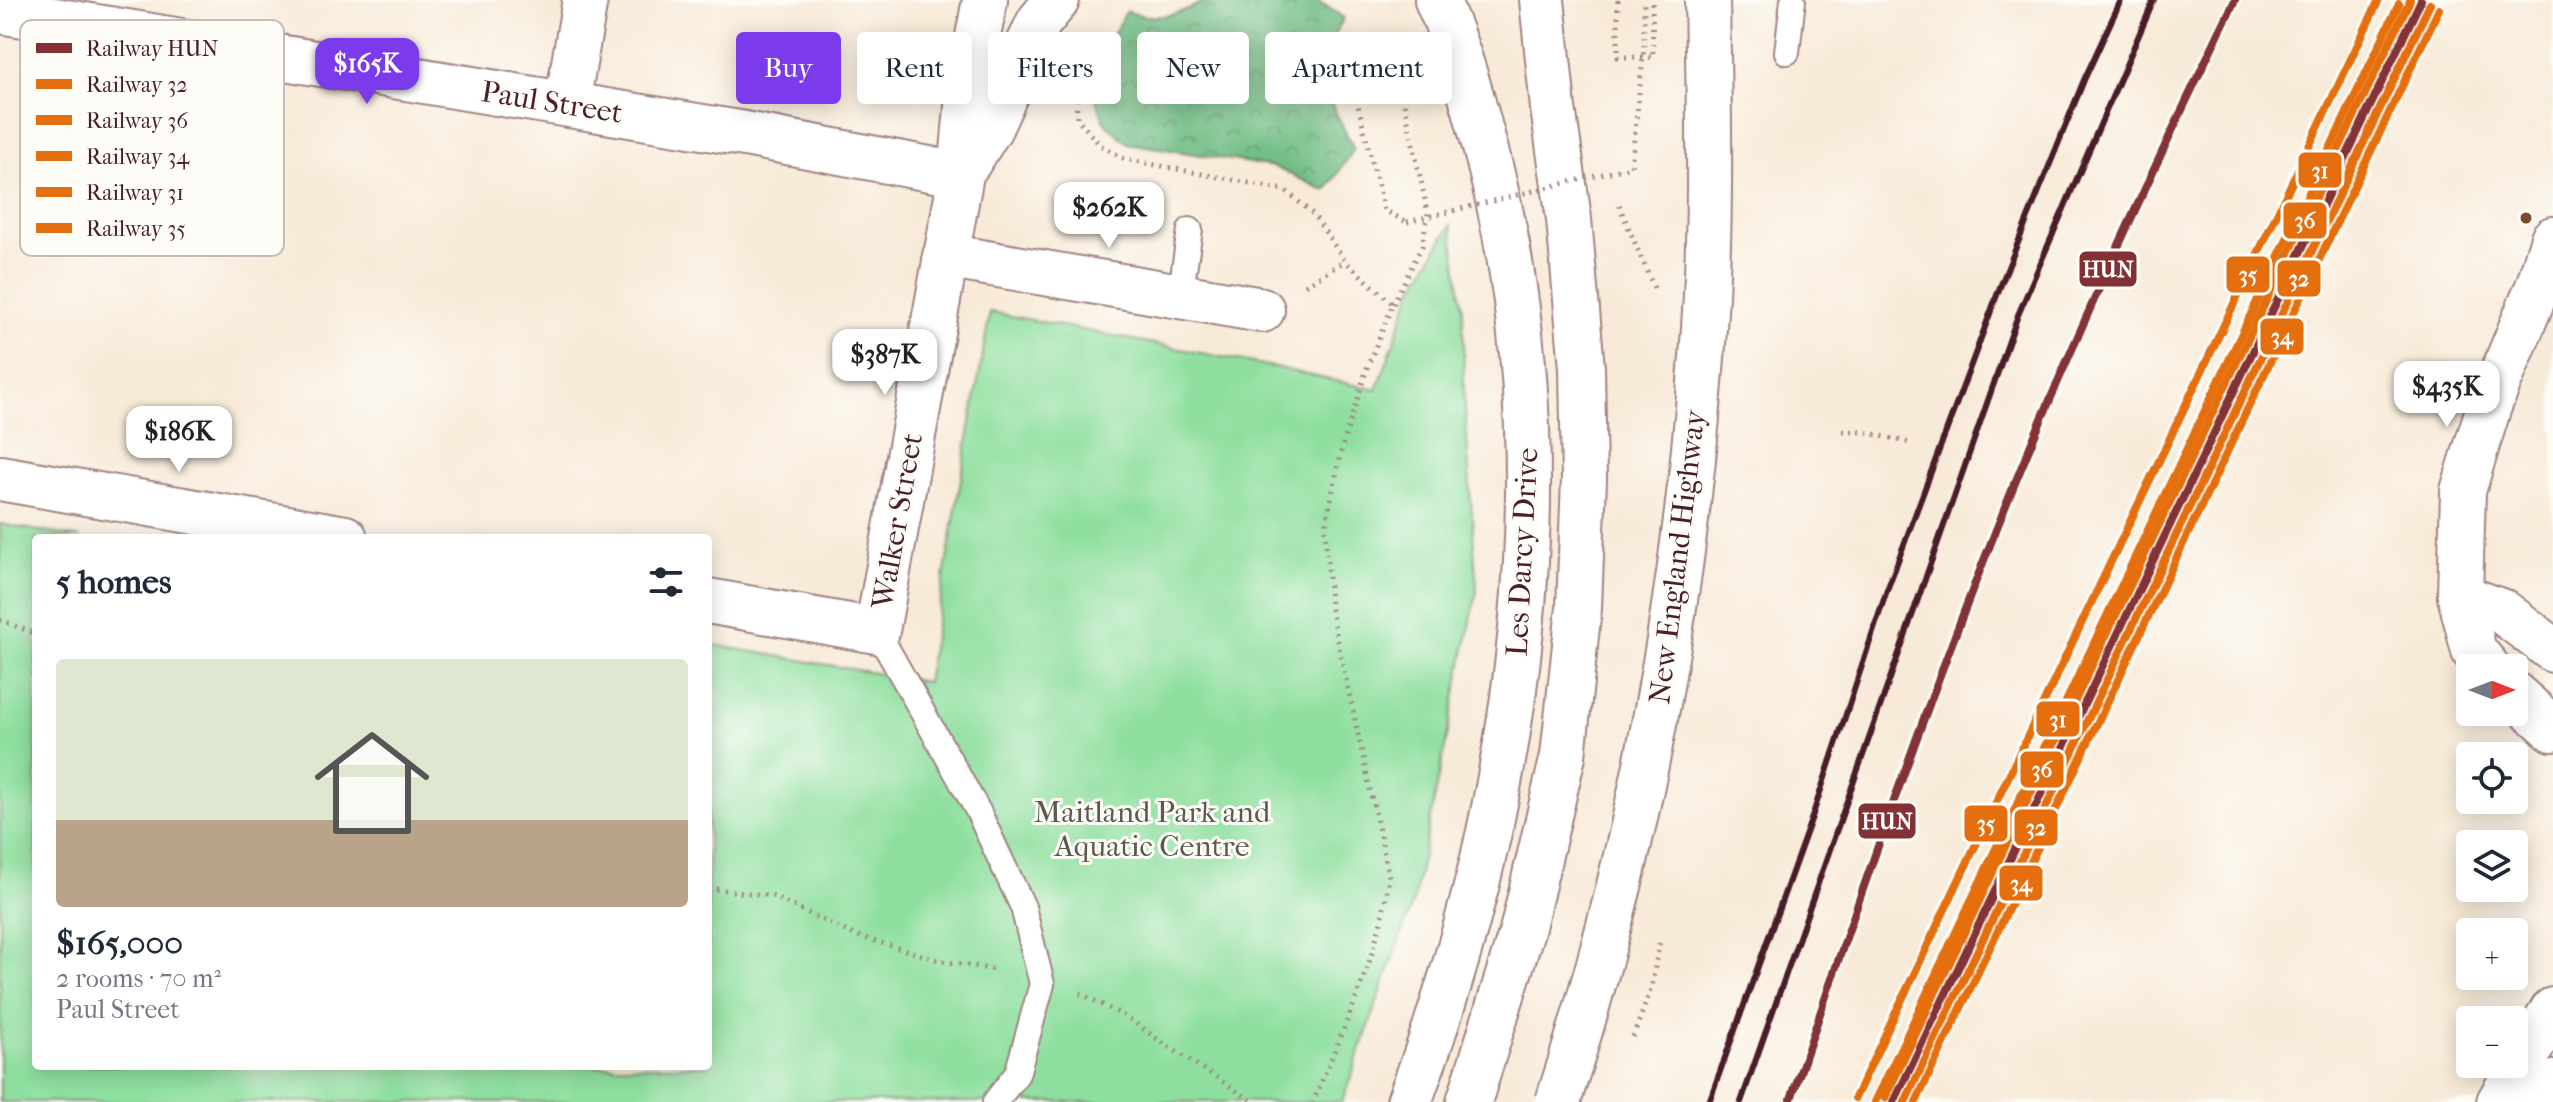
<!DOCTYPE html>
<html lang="en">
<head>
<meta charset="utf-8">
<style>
  :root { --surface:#fff; --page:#f6f6f7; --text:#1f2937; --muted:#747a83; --line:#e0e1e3; --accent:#7c3aed }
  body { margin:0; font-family:"IM FELL French Canon",serif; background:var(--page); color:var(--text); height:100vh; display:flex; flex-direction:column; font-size:30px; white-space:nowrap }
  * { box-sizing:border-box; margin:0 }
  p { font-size:26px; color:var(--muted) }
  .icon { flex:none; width:44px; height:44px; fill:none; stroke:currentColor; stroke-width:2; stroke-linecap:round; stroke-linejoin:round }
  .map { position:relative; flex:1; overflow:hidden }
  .drawer { position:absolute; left:32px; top:534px; width:680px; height:536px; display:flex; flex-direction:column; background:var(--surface); border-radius:8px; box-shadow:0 4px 20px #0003 }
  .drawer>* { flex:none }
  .hud { position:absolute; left:736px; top:32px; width:760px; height:72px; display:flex; gap:16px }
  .needle { width:52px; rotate:90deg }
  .buttons { position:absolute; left:2456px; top:654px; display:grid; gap:16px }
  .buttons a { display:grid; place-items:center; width:72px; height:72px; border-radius:8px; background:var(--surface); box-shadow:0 4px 20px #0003; font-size:40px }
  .price { position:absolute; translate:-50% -68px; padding:0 18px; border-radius:16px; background:#fff; color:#222; font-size:26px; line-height:52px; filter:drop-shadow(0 2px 4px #0008) }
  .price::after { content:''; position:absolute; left:50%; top:48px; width:24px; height:18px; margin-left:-12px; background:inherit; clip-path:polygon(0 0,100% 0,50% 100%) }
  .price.on { background:var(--accent); color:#fff }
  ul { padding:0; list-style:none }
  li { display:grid; align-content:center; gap:16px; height:424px; padding:0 24px }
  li+li { border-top:2px solid var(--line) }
  li span { display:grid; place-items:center; height:248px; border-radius:8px; color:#555 }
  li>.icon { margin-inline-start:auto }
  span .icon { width:144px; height:144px; fill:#fffc; stroke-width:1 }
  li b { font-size:34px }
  h2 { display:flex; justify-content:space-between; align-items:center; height:96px; padding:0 24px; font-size:34px }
  .chip { padding:0 28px; border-radius:8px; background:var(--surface); box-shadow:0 4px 20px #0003; font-size:28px; line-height:72px }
  .chip.on { background:var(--accent); color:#fff }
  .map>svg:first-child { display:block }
  .forest { fill:url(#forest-crowns); stroke:#5e6e58; stroke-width:2 }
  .park { fill:#8edf9f; stroke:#6c7f65; stroke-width:2 }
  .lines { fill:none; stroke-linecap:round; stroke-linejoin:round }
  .lane-casing { stroke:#a18482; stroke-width:28 }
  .street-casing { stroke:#a18482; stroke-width:48 }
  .highway-casing { stroke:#a18482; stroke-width:48 }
  .path { stroke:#a18482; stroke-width:5; stroke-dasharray:2 6; stroke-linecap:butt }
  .lane { stroke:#fff; stroke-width:24 }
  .street { stroke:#fff; stroke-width:44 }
  .highway { stroke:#fff; stroke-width:44 }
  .rail { stroke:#4a1f2b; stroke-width:6 }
  .highway-bridge-casing { stroke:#a18482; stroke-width:48; stroke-linecap:butt }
  .path-bridge { stroke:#a18482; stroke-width:5; stroke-dasharray:2 6; stroke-linecap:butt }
  .highway-bridge { stroke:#fff; stroke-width:44 }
  .rail-1-casing { stroke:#fdfcf7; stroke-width:14 }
  .rail-2-casing { stroke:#fdfcf7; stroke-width:14 }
  .rail-3-casing { stroke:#fdfcf7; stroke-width:14 }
  .rail-4-casing { stroke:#fdfcf7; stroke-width:14 }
  .rail-5-casing { stroke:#fdfcf7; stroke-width:14 }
  .rail-6-casing { stroke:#fdfcf7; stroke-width:14 }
  .rail-1 { stroke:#833134; stroke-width:8 }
  .rail-2 { stroke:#e56e0f; stroke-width:8 }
  .rail-3 { stroke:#e56e0f; stroke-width:8 }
  .rail-4 { stroke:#e56e0f; stroke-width:8 }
  .rail-5 { stroke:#e56e0f; stroke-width:8 }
  .rail-6 { stroke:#e56e0f; stroke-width:8 }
  .bus-dot { fill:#7a4b2a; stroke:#fdfcf7; stroke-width:3 }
  .labels { text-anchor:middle; stroke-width:6; stroke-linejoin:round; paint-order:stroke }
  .street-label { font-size:30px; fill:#4a1f2b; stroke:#fdfcf7 }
  .park-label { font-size:30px; fill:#5e594e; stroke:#fdfcf7 }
  .key { fill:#fdfcf7; stroke:#c7baba; stroke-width:2 }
  .key-label { font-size:22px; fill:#4a1f2b }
  .line-badge { stroke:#fdfcf7; stroke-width:3 }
  .badge-label { font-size:22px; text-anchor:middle; font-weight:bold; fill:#fff }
</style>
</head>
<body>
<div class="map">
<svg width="2553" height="1102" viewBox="0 0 2553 1102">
  <defs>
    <pattern id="forest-crowns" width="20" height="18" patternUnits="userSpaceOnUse" patternTransform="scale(2)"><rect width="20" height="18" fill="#72be86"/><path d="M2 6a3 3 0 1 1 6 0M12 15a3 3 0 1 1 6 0" fill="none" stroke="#609a6e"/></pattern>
  </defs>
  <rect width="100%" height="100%" fill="#fdfcf7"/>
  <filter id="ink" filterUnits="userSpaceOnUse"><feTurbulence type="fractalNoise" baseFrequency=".0125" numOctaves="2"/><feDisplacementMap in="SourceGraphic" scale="16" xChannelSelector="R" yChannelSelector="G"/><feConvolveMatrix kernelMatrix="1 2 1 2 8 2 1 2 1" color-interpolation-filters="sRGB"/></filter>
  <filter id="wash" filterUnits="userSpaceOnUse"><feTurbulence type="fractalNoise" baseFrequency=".006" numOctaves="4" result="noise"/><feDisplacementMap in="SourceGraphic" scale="32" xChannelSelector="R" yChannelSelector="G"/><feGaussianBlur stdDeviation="1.8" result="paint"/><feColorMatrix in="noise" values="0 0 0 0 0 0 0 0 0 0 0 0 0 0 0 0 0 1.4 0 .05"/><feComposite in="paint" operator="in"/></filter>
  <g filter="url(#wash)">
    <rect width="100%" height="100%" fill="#f8ead8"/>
    <path class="forest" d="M 1208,0 L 1317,0 L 1344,18 L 1314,69 L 1354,149 L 1326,191 L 1274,167 L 1128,143 L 1105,123 L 1093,93 L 1105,49 L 1126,11 C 1158,23 1179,14 1208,0 Z"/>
    <path class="park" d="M 1451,225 L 1463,310 L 1464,395 L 1477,591 L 1414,898 L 1342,1102 L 0,1102 L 0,524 L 80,538 L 36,538 L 36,1066 L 708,1066 L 708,644 L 926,682 L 990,312 L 1268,366 L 1377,390 L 1412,291 Z"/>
  </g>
  <g filter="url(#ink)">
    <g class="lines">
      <defs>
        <path id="lane" d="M 1787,52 L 1793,0
          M 1180,296 L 1190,230
          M 877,631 L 978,811 L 997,852 L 1023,907 L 1042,984 L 1017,1074 L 995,1102"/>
        <path id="street" d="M 0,11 L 745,134 L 961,175
          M 567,104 L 585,0
          M 968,163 L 990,128 L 1039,22 L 1057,0
          M 945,256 L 1262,310
          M 0,478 L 345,538
          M 2460,596 L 2503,612 L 2553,650
          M 708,601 L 877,631 L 961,175 L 969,84 L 985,0
          M 2488,668 L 2474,651 L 2460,596 L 2463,491 L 2489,406 L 2539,284 L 2553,239
          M 2514,694 L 2553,729
          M 2499,1102 L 2553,1010
          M 2537,1102 L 2553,1083"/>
        <path id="highway" d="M 1409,1102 C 1522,799 1570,459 1484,143 C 1471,94 1458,46 1437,0
          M 1469,1102 L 1523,927 L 1563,756 L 1579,608 L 1584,479 L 1582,368 L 1569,219 L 1553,108 L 1542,0"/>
      </defs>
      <use href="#lane" class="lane-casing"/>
      <use href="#street" class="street-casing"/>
      <use href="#highway" class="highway-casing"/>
      <path class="path" d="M 1618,0 L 1618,57 L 1653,57 L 1652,0
        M 1083,52 L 1076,77 L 1077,118 L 1100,145 L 1125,159 L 1285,190 L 1313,214 L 1345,261 L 1393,304 L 1368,365 L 1342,447 L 1325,528 L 1330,605 L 1389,877 C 1379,956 1343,1029 1313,1102
        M 1619,205 L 1654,288
        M 1305,285 L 1345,261
        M 1393,304 L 1422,246 L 1428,213 L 1396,65 L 1387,46 C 1361,39 1351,52 1351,77 L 1384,210 L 1407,222
        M 1843,431 L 1865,432 L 1910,443
        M 0,620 L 36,634
        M 708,888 L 772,896 L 854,935 L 942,961 L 997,970
        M 1080,993 L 1128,1018 L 1160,1041 L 1254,1102
        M 1633,1037 L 1651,989 L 1660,939"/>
      <use href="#lane" class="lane"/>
      <use href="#street" class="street"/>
      <use href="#highway" class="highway"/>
      <path class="rail" d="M 1709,1102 L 1812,817 L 1887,590 L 2000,287 L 2084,80 L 2121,0
        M 1741,1102 L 2018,315 L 2154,0"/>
      <defs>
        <path id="highway-bridge" d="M 1558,1102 C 1642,841 1691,569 1706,296 C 1711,198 1709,99 1707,0"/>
      </defs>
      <use href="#highway-bridge" class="highway-bridge-casing"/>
      <path class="path-bridge" d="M 1407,222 L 1631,167 L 1644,49 L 1644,0"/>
      <use href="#highway-bridge" class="highway-bridge"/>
      <defs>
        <path id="rail-1" d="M 1790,1102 C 1861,892 1933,683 2017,478 C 2084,316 2158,158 2235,0
          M 1894,1102 L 2421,0"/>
        <path id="rail-2" d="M 1905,1102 L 2430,4"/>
        <path id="rail-3" d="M 1885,1098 L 2410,0"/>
        <path id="rail-4" d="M 1916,1102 L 2439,9"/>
        <path id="rail-5" d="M 1875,1102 L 2399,4"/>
        <path id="rail-6" d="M 1855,1098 L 2379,0"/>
      </defs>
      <use href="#rail-1" class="rail-1-casing"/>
      <use href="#rail-2" class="rail-2-casing"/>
      <use href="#rail-3" class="rail-3-casing"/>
      <use href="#rail-4" class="rail-4-casing"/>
      <use href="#rail-5" class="rail-5-casing"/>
      <use href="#rail-6" class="rail-6-casing"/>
      <use href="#rail-1" class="rail-1"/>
      <use href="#rail-2" class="rail-2"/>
      <use href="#rail-3" class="rail-3"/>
      <use href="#rail-4" class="rail-4"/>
      <use href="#rail-5" class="rail-5"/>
      <use href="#rail-6" class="rail-6"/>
    </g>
  </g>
  <circle class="bus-dot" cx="2526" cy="218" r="7"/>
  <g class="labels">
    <g class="street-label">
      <text transform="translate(552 102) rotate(9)" y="10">Paul Street</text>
      <text transform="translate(897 521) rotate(-80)" y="10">Walker Street</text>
      <text transform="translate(1522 552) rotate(-87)" y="10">Les Darcy Drive</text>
      <text transform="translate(1677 557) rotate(-83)" y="10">New England Highway</text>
    </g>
    <g class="park-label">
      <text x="1152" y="822">Maitland Park and<tspan x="1152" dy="34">Aquatic Centre</tspan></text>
    </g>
  </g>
  <rect x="20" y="20" width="264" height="236" rx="12" class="key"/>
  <rect x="36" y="43" width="36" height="10" fill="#833134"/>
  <rect x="36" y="79" width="36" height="10" fill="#e56e0f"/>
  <rect x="36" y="115" width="36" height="10" fill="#e56e0f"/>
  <rect x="36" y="151" width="36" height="10" fill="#e56e0f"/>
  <rect x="36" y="187" width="36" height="10" fill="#e56e0f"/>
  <rect x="36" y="223" width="36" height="10" fill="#e56e0f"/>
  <g class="key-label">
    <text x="86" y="56">Railway HUN</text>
    <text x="86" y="92">Railway 32</text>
    <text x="86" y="128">Railway 36</text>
    <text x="86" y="164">Railway 34</text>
    <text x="86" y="200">Railway 31</text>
    <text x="86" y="236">Railway 35</text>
  </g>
  <g class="line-badge">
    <rect x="2297" y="151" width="46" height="38" rx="8" fill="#e56e0f"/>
    <rect x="2282" y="201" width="46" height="39" rx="8" fill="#e56e0f"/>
    <rect x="2078" y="250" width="60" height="38" rx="8" fill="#833134"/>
    <rect x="2225" y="255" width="46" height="39" rx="8" fill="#e56e0f"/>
    <rect x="2276" y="259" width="46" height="39" rx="8" fill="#e56e0f"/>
    <rect x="2259" y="317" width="46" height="39" rx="8" fill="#e56e0f"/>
    <rect x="2035" y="700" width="46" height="38" rx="8" fill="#e56e0f"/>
    <rect x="2019" y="750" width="46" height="39" rx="8" fill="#e56e0f"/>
    <rect x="1857" y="802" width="60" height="38" rx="8" fill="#833134"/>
    <rect x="1963" y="804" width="46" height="39" rx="8" fill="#e56e0f"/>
    <rect x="2013" y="808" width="46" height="39" rx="8" fill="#e56e0f"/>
    <rect x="1998" y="864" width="46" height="38" rx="8" fill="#e56e0f"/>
  </g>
  <g class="badge-label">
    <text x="2320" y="178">31</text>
    <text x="2305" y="228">36</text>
    <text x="2108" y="277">HUN</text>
    <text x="2248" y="282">35</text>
    <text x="2299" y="286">32</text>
    <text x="2282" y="344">34</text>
    <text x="2058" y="727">31</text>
    <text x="2042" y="777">36</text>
    <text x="1887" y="829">HUN</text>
    <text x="1986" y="831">35</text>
    <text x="2036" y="835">32</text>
    <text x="2021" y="891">34</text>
  </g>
</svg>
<div class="buttons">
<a><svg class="needle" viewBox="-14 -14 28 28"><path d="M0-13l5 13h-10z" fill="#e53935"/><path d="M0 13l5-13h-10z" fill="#747a83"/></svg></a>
<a><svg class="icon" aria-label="locate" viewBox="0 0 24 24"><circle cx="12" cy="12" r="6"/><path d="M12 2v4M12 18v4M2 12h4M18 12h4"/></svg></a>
<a><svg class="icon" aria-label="layers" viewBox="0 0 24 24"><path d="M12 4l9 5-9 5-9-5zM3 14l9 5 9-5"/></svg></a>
<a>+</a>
<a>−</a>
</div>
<b class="price on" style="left:367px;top:106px">$165K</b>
<b class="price" style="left:1109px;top:250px">$262K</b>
<b class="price" style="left:885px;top:397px">$387K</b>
<b class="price" style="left:2447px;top:429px">$435K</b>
<b class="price" style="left:179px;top:474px">$186K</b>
<div class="hud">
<a class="chip on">Buy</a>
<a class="chip">Rent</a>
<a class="chip">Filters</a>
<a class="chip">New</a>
<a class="chip">Apartment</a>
</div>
<section class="drawer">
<h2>5 homes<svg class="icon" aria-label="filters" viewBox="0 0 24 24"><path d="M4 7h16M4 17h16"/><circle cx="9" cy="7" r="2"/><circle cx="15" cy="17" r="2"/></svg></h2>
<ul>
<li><span style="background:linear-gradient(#dfe7d0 65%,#b9a48a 0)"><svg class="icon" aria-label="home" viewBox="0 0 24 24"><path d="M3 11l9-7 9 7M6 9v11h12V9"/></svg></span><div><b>$165,000</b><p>2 rooms · 70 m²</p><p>Paul Street</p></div></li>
</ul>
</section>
</div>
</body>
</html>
